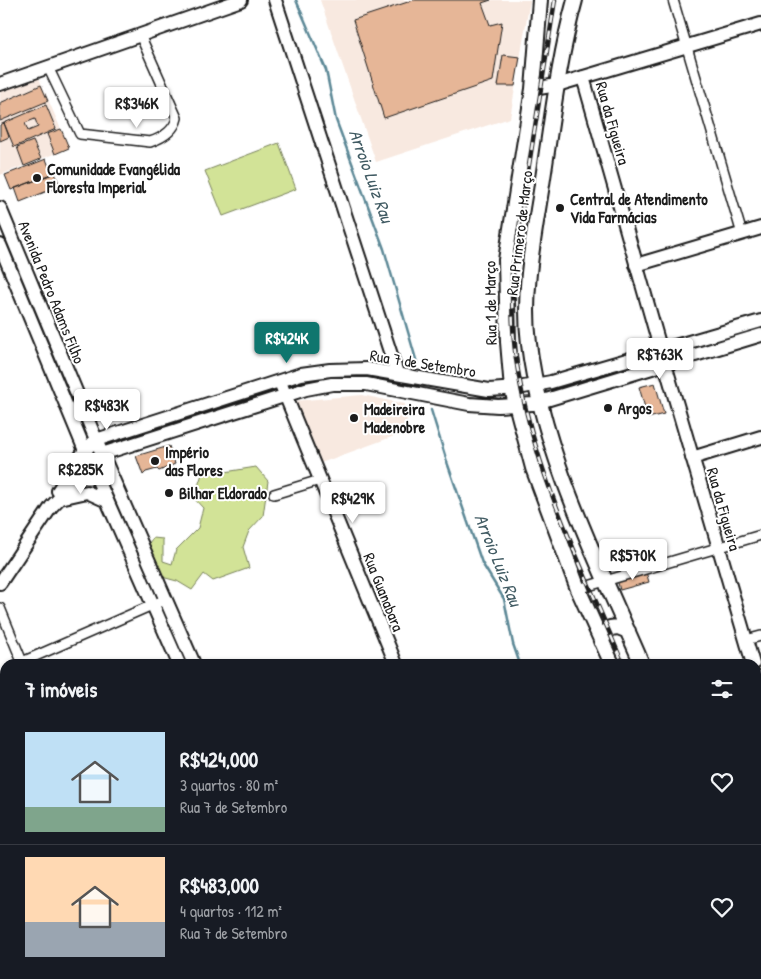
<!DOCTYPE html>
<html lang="pt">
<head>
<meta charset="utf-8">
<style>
  :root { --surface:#171b24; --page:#20242c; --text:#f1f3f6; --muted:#9ea1a6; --line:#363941; --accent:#0f766e }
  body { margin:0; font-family:"Patrick Hand",sans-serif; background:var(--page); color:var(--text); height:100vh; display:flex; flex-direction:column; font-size:19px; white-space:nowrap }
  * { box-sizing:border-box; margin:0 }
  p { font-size:16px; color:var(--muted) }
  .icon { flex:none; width:28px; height:28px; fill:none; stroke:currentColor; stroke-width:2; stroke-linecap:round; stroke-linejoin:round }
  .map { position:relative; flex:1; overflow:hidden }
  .sheet { position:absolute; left:0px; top:659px; width:761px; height:321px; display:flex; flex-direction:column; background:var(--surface); border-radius:15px 15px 0 0; box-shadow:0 1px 4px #0004 }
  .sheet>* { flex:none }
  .price { position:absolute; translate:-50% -42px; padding:0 11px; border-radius:5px; background:#fff; color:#222; font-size:16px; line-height:32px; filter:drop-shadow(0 1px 2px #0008) }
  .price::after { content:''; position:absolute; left:50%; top:30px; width:15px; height:11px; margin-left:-8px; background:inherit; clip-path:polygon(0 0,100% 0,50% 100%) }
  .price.active { background:var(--accent); color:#fff }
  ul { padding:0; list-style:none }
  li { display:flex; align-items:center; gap:15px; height:125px; padding:0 25px }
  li+li { border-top:1px solid var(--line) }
  li span { display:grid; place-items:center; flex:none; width:140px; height:100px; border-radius:0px; color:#555 }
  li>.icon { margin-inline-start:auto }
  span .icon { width:60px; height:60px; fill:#fffc; stroke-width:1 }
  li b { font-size:21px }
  h2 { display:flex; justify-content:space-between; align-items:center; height:60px; padding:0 25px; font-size:21px }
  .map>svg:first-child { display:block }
  .built { fill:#f8e9e0 }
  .green { fill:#d2e397; stroke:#77805a }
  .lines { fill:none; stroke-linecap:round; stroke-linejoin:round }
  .stream { stroke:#5c8896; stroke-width:2.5 }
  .building { fill:#e6b697; stroke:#1c1c1c; fill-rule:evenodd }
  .street-casing { stroke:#1c1c1c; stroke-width:12 }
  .secondary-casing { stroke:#1c1c1c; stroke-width:16 }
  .primary-casing { stroke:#1c1c1c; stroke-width:18 }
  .street { stroke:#fff; stroke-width:9 }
  .secondary { stroke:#fff; stroke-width:12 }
  .primary { stroke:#fff; stroke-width:14 }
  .rail-casing { stroke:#1c1c1c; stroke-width:4.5 }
  .rail { stroke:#fff; stroke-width:2.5; stroke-dasharray:8; stroke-linecap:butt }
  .poi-dot { fill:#1c1c1c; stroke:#fff; stroke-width:2 }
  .labels { text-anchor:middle; stroke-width:4; stroke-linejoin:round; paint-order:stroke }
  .street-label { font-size:16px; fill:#1c1c1c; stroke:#fff }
  .poi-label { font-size:16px; font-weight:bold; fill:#1c1c1c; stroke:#fff; text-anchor:start }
  .water-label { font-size:18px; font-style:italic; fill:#415b63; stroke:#fff }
</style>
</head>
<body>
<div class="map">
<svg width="761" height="979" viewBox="0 0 761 979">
  <rect width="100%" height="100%" fill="#fff"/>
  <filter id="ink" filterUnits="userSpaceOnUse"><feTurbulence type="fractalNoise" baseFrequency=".02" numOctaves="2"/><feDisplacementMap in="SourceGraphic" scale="10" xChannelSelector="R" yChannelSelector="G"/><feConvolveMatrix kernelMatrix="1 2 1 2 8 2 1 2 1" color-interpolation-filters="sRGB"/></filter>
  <g filter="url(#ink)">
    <path class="built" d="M 320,0 L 530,0 L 510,118 L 376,162 Z
      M 38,76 L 69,148 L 0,175 L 0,90 Z
      M 362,395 L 405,404 L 408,431 L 318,464 L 294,401 Z"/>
    <path class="green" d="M 279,143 L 296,189 L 223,216 L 205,171 Z
      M 256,467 L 268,481 L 263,516 L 249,531 L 243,547 L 249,568 L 213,581 L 204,574 L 192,590 L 177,581 L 162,577 L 147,545 L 153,538 L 163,539 L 163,561 L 172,564 L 176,550 L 198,528 L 203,508 L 189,493 L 198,486 L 202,474 L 219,473 Z"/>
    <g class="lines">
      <path class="stream" d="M 296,0 L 326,70 L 336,120 L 384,249 L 417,363
        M 431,410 L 448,465 L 482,563 L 504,599 L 513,644 L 520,664
        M 631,975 L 633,979"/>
    </g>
    <path class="building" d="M 414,0 L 491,0 L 482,3 L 490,25 L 502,22 L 493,81 L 384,118 L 353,20 Z
      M 503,55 L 520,57 L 515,86 L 498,86 Z
      M 41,85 L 48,101 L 0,121 L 0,103 Z
      M 46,105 L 56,129 L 14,147 L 4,123 ZM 35,119 L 38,127 L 28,131 L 25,123 Z
      M 4,123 L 9,137 L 0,141 L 0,125 Z
      M 61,129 L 69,148 L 55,154 L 47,134 Z
      M 33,141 L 41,159 L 24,166 L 17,147 Z
      M 46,159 L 52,174 L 11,190 L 5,175 Z
      M 55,173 L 60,186 L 20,202 L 15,188 Z
      M 655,383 L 664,414 L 648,418 L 639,387 Z
      M 99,395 L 103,406 L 118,400 L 122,412 L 96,421 L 86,399 Z
      M 169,446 L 175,464 L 159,471 L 157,469 L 146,472 L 143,475 L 136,456 Z
      M 646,572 L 649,582 L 620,590 L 618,583 L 620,579 Z
      M 761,848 L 761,871 L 756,872 L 756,849 Z"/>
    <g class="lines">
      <defs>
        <path id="street" d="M 673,0 L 742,234
          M 48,67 L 80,134 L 150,142 C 162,138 174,131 177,118 L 140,35
          M 274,494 L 320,480
          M 578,589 L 761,535
          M 0,608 L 23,664
          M 746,640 L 761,636
          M 22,662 L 166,599
          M 0,925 L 5,932
          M 34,975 L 36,979
          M 158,975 L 159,979
          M 20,979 L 20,975
          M 292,979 L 301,975"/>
        <path id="secondary" d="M 275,0 L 397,373
          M 583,77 L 661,351
          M 0,84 L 241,0
          M 533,89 L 557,85 L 761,24
          M 0,208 L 102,454 L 194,664
          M 0,245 L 86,453 L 179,664
          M 636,265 L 761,228
          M 665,364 L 753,664
          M 282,387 L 396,664
          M 692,458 L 761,437
          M 58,491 L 85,450 L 96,440 L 301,374 L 330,370 L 367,369 L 489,390 L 518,388 L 551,382 L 761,321
          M 60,498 L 87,492 L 107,501
          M 0,583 L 51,507 L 102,454 L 306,389 L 332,384 L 366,384 L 469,404 L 498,406 L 533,404 L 761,335
          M 756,676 L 761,692
          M 756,736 L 761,734
          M 312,975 L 314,979
          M 324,975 L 326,979
          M 527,975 L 528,979
          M 614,975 L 615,979"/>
        <path id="primary" d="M 540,0 L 533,89 L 506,260 L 508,342 L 512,389 L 533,468 L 578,589 L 612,664
          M 575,0 C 559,58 552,119 543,178 C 535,232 522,289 529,344 C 542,453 599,564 642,664
          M 601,641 L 610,628 L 618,627 L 628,631
          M 756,945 L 761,958
          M 749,975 L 760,979
          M 706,979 L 706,975
          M 724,979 L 736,975"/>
      </defs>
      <use href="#street" class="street-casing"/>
      <use href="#secondary" class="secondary-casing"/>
      <use href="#primary" class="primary-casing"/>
      <use href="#street" class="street"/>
      <use href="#secondary" class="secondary"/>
      <use href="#primary" class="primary"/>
      <defs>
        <path id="rail" d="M 555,0 L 512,273 C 512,305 512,339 518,371 C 535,474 583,569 623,664
          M 756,971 L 760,979"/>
      </defs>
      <use href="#rail" class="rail-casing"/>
      <use href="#rail" class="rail"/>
    </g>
  </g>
  <g class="poi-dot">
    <circle cx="37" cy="178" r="5"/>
    <circle cx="560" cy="208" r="5"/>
    <circle cx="608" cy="408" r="5"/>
    <circle cx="354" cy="418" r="5"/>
    <circle cx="155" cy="461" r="5"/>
    <circle cx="169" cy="493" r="5"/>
  </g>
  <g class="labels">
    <g class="street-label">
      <text transform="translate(613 123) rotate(74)" y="6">Rua da Figueira</text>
      <text transform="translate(519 233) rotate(-83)" y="6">Rua Primero de Março</text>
      <text transform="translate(52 292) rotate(68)" y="6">Avenida Pedro Adams Filho</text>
      <text transform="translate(490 303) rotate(-91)" y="6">Rua 1 de Março</text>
      <text transform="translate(423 363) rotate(9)" y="6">Rua 7 de Setembro</text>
      <text transform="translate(724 509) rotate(74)" y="6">Rua da Figueira</text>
      <text transform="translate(384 592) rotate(68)" y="6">Rua Guanabara</text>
    </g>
    <g class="poi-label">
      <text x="47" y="175">Comunidade Evangélida<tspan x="47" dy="18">Floresta Imperial</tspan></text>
      <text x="570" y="205">Central de Atendimento<tspan x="570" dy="18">Vida Farmácias</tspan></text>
      <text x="618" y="414">Argos</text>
      <text x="364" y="415">Madeireira<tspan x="364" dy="18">Madenobre</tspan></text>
      <text x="165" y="458">Império<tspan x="165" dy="18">das Flores</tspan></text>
      <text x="179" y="499">Bilhar Eldorado</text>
    </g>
    <g class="water-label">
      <text transform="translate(371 176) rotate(70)" y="6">Arroio Luiz Rau</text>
      <text transform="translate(498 560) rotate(68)" y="6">Arroio Luiz Rau</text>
    </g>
  </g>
</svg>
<b class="price" style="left:137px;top:129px">R$346K</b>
<b class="price active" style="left:287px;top:364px">R$424K</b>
<b class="price" style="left:660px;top:380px">R$763K</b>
<b class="price" style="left:107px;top:431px">R$483K</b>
<b class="price" style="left:81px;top:495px">R$285K</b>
<b class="price" style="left:353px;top:524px">R$429K</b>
<b class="price" style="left:633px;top:581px">R$570K</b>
<section class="sheet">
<h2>7 imóveis<svg class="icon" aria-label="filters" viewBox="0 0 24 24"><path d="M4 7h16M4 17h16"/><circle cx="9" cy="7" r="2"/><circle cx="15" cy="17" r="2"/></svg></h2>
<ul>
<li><span style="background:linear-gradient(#bfe0f5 75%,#7fa58c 0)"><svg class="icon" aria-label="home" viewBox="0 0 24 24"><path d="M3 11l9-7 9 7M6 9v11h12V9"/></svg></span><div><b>R$424,000</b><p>3 quartos · 80 m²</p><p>Rua 7 de Setembro</p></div><svg class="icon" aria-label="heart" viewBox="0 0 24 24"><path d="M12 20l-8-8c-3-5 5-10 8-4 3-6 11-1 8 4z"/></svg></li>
<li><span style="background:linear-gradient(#ffd9b3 65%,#9aa5b1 0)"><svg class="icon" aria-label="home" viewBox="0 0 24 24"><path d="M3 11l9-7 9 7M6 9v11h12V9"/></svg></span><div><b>R$483,000</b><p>4 quartos · 112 m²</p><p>Rua 7 de Setembro</p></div><svg class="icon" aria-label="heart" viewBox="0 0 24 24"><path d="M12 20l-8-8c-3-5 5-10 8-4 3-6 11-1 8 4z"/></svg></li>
</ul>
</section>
</div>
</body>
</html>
